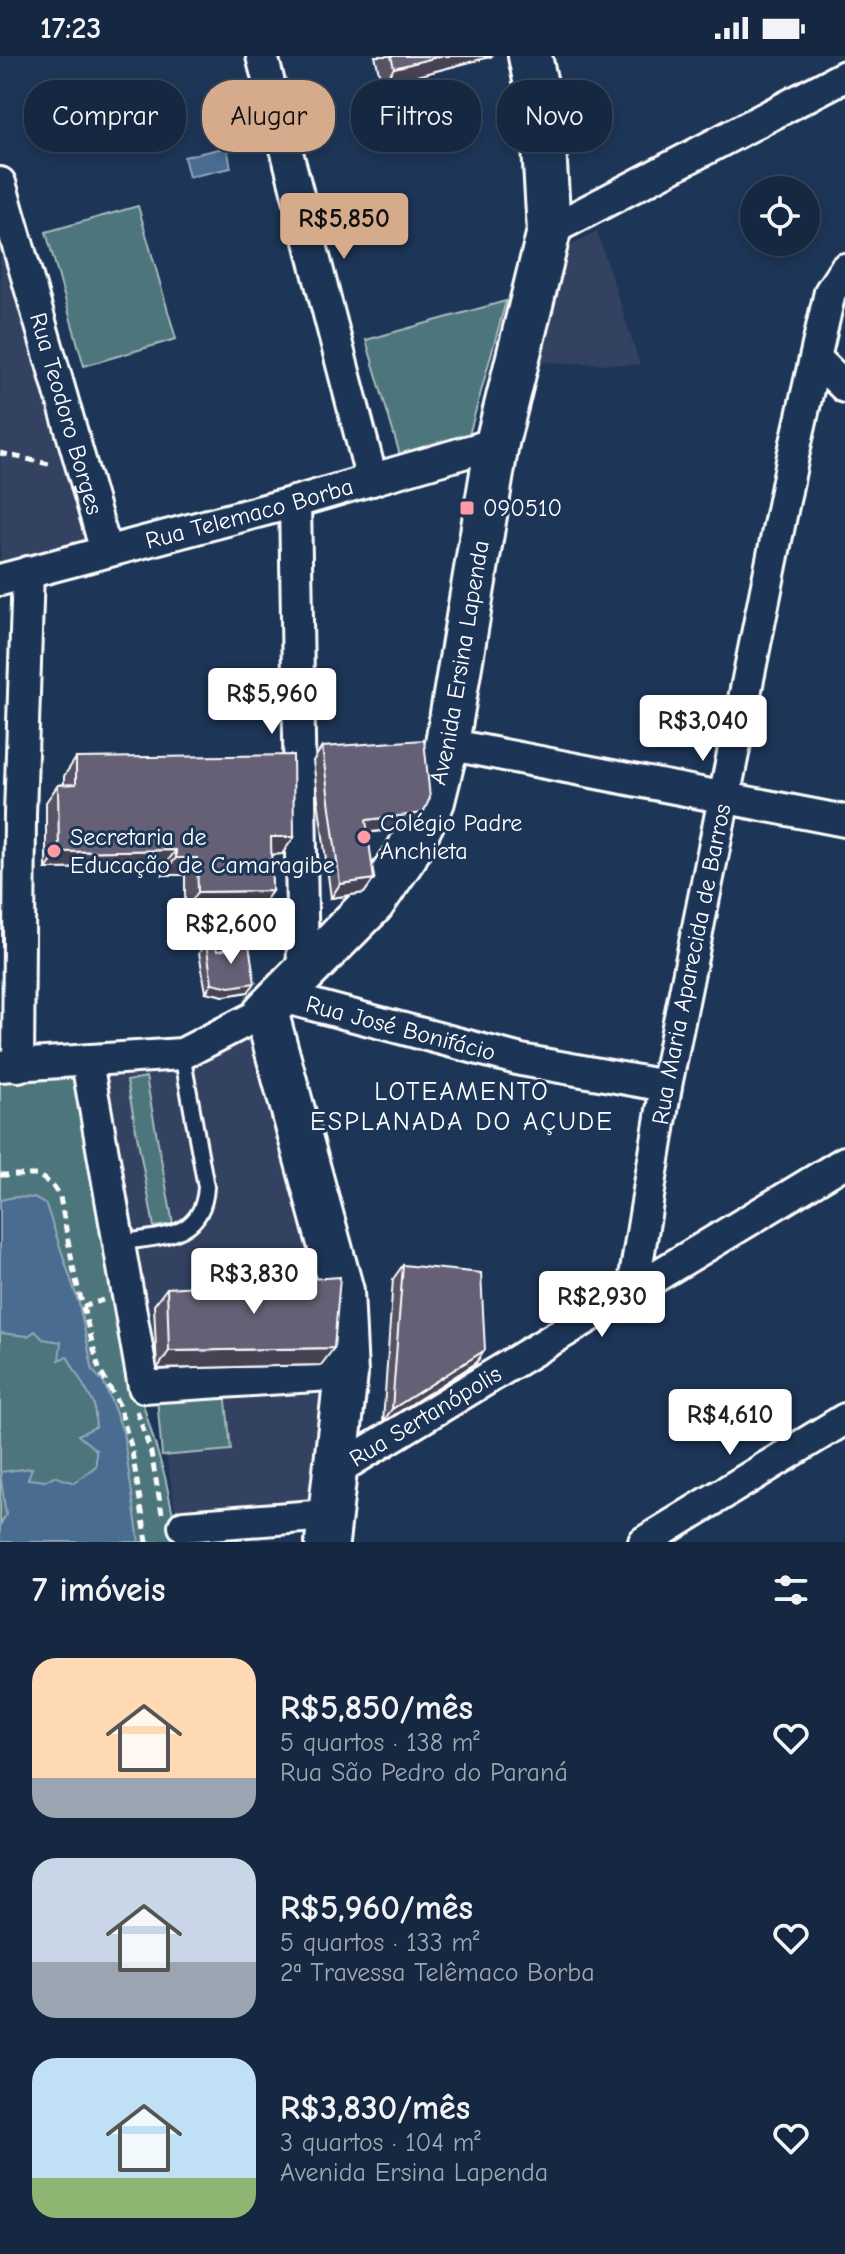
<!DOCTYPE html>
<html lang="pt">
<head>
<meta charset="utf-8">
<style>
  :root { --surface:#162841; --page:#23344c; --text:#f1f3f6; --muted:#9ea6b1; --line:#35445a; --accent:#d6ab8b }
  body { margin:0; font-family:"Comic Neue",sans-serif; background:var(--page); color:var(--text); height:100vh; display:flex; flex-direction:column; font-size:30px; white-space:nowrap }
  * { box-sizing:border-box; margin:0 }
  p { font-size:26px; color:var(--muted) }
  .icon { flex:none; width:44px; height:44px; fill:none; stroke:currentColor; stroke-width:2; stroke-linecap:round; stroke-linejoin:round }
  .map { position:relative; height:1486px; overflow:hidden }
  .details { display:flex; flex-direction:column; background:var(--surface); flex:1 }
  .details>* { flex:none }
  .top-card { position:absolute; left:24px; top:24px; width:798px; height:72px; display:flex; gap:16px }
  .fabs { position:absolute; left:740px; top:120px; display:grid; gap:16px }
  .fabs a { display:grid; place-items:center; width:80px; height:80px; border-radius:50%; background:var(--surface); box-shadow:0 4px 12px #0003,0 0 0 2px var(--line); font-size:40px }
  .price { position:absolute; translate:-50% -68px; padding:0 18px; border-radius:8px; background:#fff; color:#222; font-size:26px; line-height:52px; filter:drop-shadow(0 2px 4px #0008) }
  .price::after { content:''; position:absolute; left:50%; top:48px; width:24px; height:18px; margin-left:-12px; background:inherit; clip-path:polygon(0 0,100% 0,50% 100%) }
  .price.current { background:var(--accent); color:#111 }
  ul { padding:0; list-style:none }
  li { display:flex; align-items:center; gap:24px; height:200px; padding:0 32px }
  li span { display:grid; place-items:center; flex:none; width:224px; height:160px; border-radius:24px; color:#555 }
  li>.icon { margin-inline-start:auto }
  span .icon { width:96px; height:96px; fill:#fffc; stroke-width:1 }
  li b { font-size:34px }
  h2 { display:flex; justify-content:space-between; align-items:center; height:96px; padding:0 32px; font-size:34px }
  .pill { padding:0 28px; border-radius:32px; background:var(--surface); box-shadow:0 4px 12px #0003,0 0 0 2px var(--line); font-size:28px; line-height:72px }
  .pill.current { background:var(--accent); color:#111 }
  .status { display:flex; justify-content:space-between; align-items:center; height:56px; padding:0 40px; background:var(--surface); direction:ltr }
  .status svg { height:22px; fill:currentColor }
  .map>svg:first-child { display:block }
  .built { fill:#334260 }
  .green { fill:#4e767b; stroke:#a6babd; stroke-width:2 }
  .water { fill:#496c90; stroke:#92a7bc; stroke-width:2 }
  .lines { fill:none; stroke-linecap:round; stroke-linejoin:round }
  .lane-casing { stroke:#fff; stroke-width:20 }
  .street-casing { stroke:#fff; stroke-width:36 }
  .secondary-casing { stroke:#fff; stroke-width:48 }
  .path { stroke:#fff; stroke-width:5; stroke-dasharray:8 6; stroke-linecap:butt }
  .lane { stroke:#1d3557; stroke-width:14 }
  .street { stroke:#1d3557; stroke-width:30 }
  .secondary { stroke:#1d3557; stroke-width:42 }
  .wall { fill:#575365; stroke:#fff; stroke-width:2 }
  .shaded-wall { fill:#474352; stroke:#fff; stroke-width:2 }
  .building { fill:#656075; stroke:#fff; stroke-width:2 }
  .poi-dot { fill:#ff9aa2; stroke:#1d3557; stroke-width:3 }
  .labels { text-anchor:middle; stroke-width:6; stroke-linejoin:round; paint-order:stroke }
  .street-label { font-size:24px; fill:#fff; stroke:#1d3557 }
  .poi-label { font-size:24px; fill:#fff; stroke:#1d3557; text-anchor:start }
  .neighbourhood-label { font-size:26px; letter-spacing:2px; fill:#fff; stroke:#1d3557 }
</style>
</head>
<body>
<div class="status"><b>17:23</b><svg viewBox="0 0 49 12"><path d="M0 12V9h3v3zM5 12V6h3v6zM10 12V3h3v9zM15 12V0h3v12zM26 1h20v11H26zM47 4h2v5h-2z"/></svg></div>
<div class="map">
<svg width="845" height="1486" viewBox="0 0 845 1486">
  <rect width="100%" height="100%" fill="#1d3557"/>
  <filter id="ink" filterUnits="userSpaceOnUse"><feTurbulence type="fractalNoise" baseFrequency=".0125" numOctaves="2"/><feDisplacementMap in="SourceGraphic" scale="16" xChannelSelector="R" yChannelSelector="G"/><feConvolveMatrix kernelMatrix="1 2 1 2 8 2 1 2 1" color-interpolation-filters="sRGB"/></filter>
  <g filter="url(#ink)">
    <path class="built" d="M 597,175 L 640,309 L 540,306 L 568,191 Z
      M 0,192 L 84,486 L 0,510 Z
      M 257,973 L 326,1214 L 328,1305 L 310,1451 L 177,1463 L 99,1014 Z"/>
    <path class="green" d="M 138,150 L 176,283 L 84,310 L 46,176 Z
      M 506,245 L 469,379 L 400,399 L 366,284 Z
      M 75,1017 L 118,1265 L 165,1421 L 179,1486 L 0,1486 L 0,1020 Z
      M 146,1021 L 173,1168 L 154,1171 L 127,1025 Z
      M 225,1335 L 231,1394 L 162,1400 L 157,1342 Z"/>
    <path class="water" d="M 227,91 L 231,112 L 189,121 L 184,101 Z
      M 14,1141 L 34,1142 L 46,1149 L 79,1248 L 93,1315 L 104,1327 L 123,1376 L 139,1486 L 0,1486 L 0,1469 L 6,1459 L 0,1416 L 32,1412 L 28,1423 L 45,1425 L 54,1420 L 74,1427 L 96,1410 L 96,1394 L 78,1379 L 96,1371 L 94,1348 L 67,1300 L 59,1304 L 61,1286 L 43,1283 L 35,1275 L 28,1280 L 0,1277 L 0,1144 Z"/>
    <g class="lines">
      <defs>
        <path id="lane" d="M 118,1187 C 160,1180 203,1183 206,1131 L 182,998"/>
        <g id="street">
          <path d="M 262,0 L 372,424"/>
          <path id="s1" d="M 0,127 L 106,495"/>
          <path d="M 549,175 L 845,20"/>
          <path d="M 818,305 L 845,331"/>
          <path d="M 295,446 L 303,914"/>
          <path id="s2" d="M 0,524 L 295,446 L 497,387"/>
          <path d="M 447,688 L 845,765"/>
          <path id="s3" d="M 279,940 L 521,1004 L 666,1030"/>
          <path d="M 87,1006 L 144,1331 L 346,1318"/>
          <path d="M 0,1010 L 182,998 L 266,955"/>
          <path d="M 18,1010 L 20,759 L 28,516"/>
          <path id="s4" d="M 633,1233 L 666,1030 L 793,400 L 830,236 L 845,213"/>
          <path id="s5" d="M 333,1416 L 845,1106"/>
          <path d="M 184,1470 L 328,1459"/>
          <path d="M 644,1486 L 845,1363"/>
        </g>
        <g id="secondary">
          <path id="s6" d="M 327,1486 L 346,1318 L 342,1235 L 266,955 L 373,847 L 406,799 L 433,745 L 447,688 L 497,387 L 549,175 L 542,57 L 530,0"/>
        </g>
      </defs>
      <use href="#lane" class="lane-casing"/>
      <use href="#street" class="street-casing"/>
      <use href="#secondary" class="secondary-casing"/>
      <path class="path" d="M 0,397 L 53,409
        M 0,1119 L 38,1119 L 52,1129 L 60,1141 L 74,1216 L 99,1313 L 118,1347 L 131,1390 L 147,1486
        M 83,1251 L 103,1244
        M 137,1355 L 151,1397 L 162,1457"/>
      <use href="#lane" class="lane"/>
      <use href="#street" class="street"/>
      <use href="#secondary" class="secondary"/>
    </g>
    <path class="wall" d="M 375,0 L 493,0 L 382,29 Z
      M 322,691 L 423,757 L 413,771 L 367,777 L 374,823 L 364,837 L 331,842 L 313,705 Z
      M 76,702 L 282,798 L 271,799 L 272,835 L 259,853 L 185,854 L 185,819 L 163,819 L 163,811 L 46,813 L 46,746 L 58,729 L 64,728 L 64,720 Z
      M 206,887 L 217,895 L 248,936 L 224,940 L 206,936 L 199,897 Z
      M 403,1209 L 476,1307 L 383,1366 L 393,1223 Z
      M 167,1232 L 321,1309 L 157,1313 L 154,1249 Z"/>
    <path class="shaded-wall" d="M 441,0 L 493,0 L 382,29 L 394,12 Z
      M 423,757 L 413,771 L 356,778 L 366,764 Z
      M 271,781 L 294,781 L 282,798 L 259,799 Z
      M 176,794 L 163,811 L 46,813 L 59,796 Z
      M 176,802 L 197,802 L 185,819 L 163,819 Z
      M 374,823 L 364,837 L 331,842 L 340,828 Z
      M 272,835 L 259,853 L 185,854 L 198,836 Z
      M 212,927 L 255,927 L 248,936 L 224,940 L 206,936 Z
      M 334,1292 L 321,1309 L 157,1313 L 169,1295 Z
      M 485,1294 L 476,1307 L 383,1366 L 392,1353 Z"/>
    <path class="building" d="M 391,0 L 441,0 L 394,12 Z
      M 424,684 L 430,742 L 423,757 L 366,764 L 374,823 L 340,828 L 322,691 Z
      M 293,699 L 294,781 L 271,781 L 272,835 L 198,836 L 197,802 L 176,802 L 176,794 L 59,796 L 58,729 L 76,728 L 76,702 Z
      M 215,886 L 217,895 L 249,889 L 255,927 L 230,931 L 212,927 L 206,887 Z
      M 403,1209 L 481,1217 L 485,1294 L 392,1353 Z
      M 340,1221 L 334,1292 L 169,1295 L 167,1232 Z"/>
  </g>
  <g class="poi-dot">
    <rect x="459" y="444" width="16" height="16" rx="4"/>
    <circle cx="364" cy="781" r="8"/>
    <circle cx="54" cy="795" r="8"/>
  </g>
  <g class="labels">
    <g class="street-label">
      <text dy="8" stroke="none"><textPath href="#s1" startOffset="240">Rua Teodoro Borges</textPath></text>
      <text dy="8" stroke="none"><textPath href="#s2" startOffset="258">Rua Telemaco Borba</textPath></text>
      <text dy="8" stroke="none"><textPath href="#s6" startOffset="954">Avenida Ersina Lapenda</textPath></text>
      <text dy="8" stroke="none"><textPath href="#s4" startOffset="330">Rua Maria Aparecida de Barros</textPath></text>
      <text dy="8" stroke="none"><textPath href="#s3" startOffset="126">Rua José Bonifácio</textPath></text>
      <text dy="8" stroke="none"><textPath href="#s5" startOffset="108">Rua Sertanópolis</textPath></text>
    </g>
    <g class="poi-label">
      <text x="483" y="460">090510</text>
      <text x="380" y="775">Colégio Padre<tspan x="380" dy="28">Anchieta</tspan></text>
      <text x="70" y="789">Secretaria de<tspan x="70" dy="28">Educação de Camaragibe</tspan></text>
    </g>
    <g class="neighbourhood-label">
      <text x="462" y="1044">LOTEAMENTO<tspan x="462" dy="30">ESPLANADA DO AÇUDE</tspan></text>
    </g>
  </g>
</svg>
<div class="fabs">
<a><svg class="icon" aria-label="locate" viewBox="0 0 24 24"><circle cx="12" cy="12" r="6"/><path d="M12 2v4M12 18v4M2 12h4M18 12h4"/></svg></a>
</div>
<b class="price current" style="left:344px;top:205px">R$5,850</b>
<b class="price" style="left:272px;top:680px">R$5,960</b>
<b class="price" style="left:703px;top:707px">R$3,040</b>
<b class="price" style="left:231px;top:910px">R$2,600</b>
<b class="price" style="left:254px;top:1260px">R$3,830</b>
<b class="price" style="left:602px;top:1283px">R$2,930</b>
<b class="price" style="left:730px;top:1401px">R$4,610</b>
<div class="top-card">
<a class="pill">Comprar</a>
<a class="pill current">Alugar</a>
<a class="pill">Filtros</a>
<a class="pill">Novo</a>
</div>
</div>
<section class="details">
<h2>7 imóveis<svg class="icon" aria-label="filters" viewBox="0 0 24 24"><path d="M4 7h16M4 17h16"/><circle cx="9" cy="7" r="2"/><circle cx="15" cy="17" r="2"/></svg></h2>
<ul>
<li><span style="background:linear-gradient(#ffd9b3 75%,#9aa5b1 0)"><svg class="icon" aria-label="home" viewBox="0 0 24 24"><path d="M3 11l9-7 9 7M6 9v11h12V9"/></svg></span><div><b>R$5,850/mês</b><p>5 quartos · 138 m²</p><p>Rua São Pedro do Paraná</p></div><svg class="icon" aria-label="heart" viewBox="0 0 24 24"><path d="M12 20l-8-8c-3-5 5-10 8-4 3-6 11-1 8 4z"/></svg></li>
<li><span style="background:linear-gradient(#c9d6e8 65%,#9aa5b1 0)"><svg class="icon" aria-label="home" viewBox="0 0 24 24"><path d="M3 11l9-7 9 7M6 9v11h12V9"/></svg></span><div><b>R$5,960/mês</b><p>5 quartos · 133 m²</p><p>2ª Travessa Telêmaco Borba</p></div><svg class="icon" aria-label="heart" viewBox="0 0 24 24"><path d="M12 20l-8-8c-3-5 5-10 8-4 3-6 11-1 8 4z"/></svg></li>
<li><span style="background:linear-gradient(#bfe0f5 75%,#8fb573 0)"><svg class="icon" aria-label="home" viewBox="0 0 24 24"><path d="M3 11l9-7 9 7M6 9v11h12V9"/></svg></span><div><b>R$3,830/mês</b><p>3 quartos · 104 m²</p><p>Avenida Ersina Lapenda</p></div><svg class="icon" aria-label="heart" viewBox="0 0 24 24"><path d="M12 20l-8-8c-3-5 5-10 8-4 3-6 11-1 8 4z"/></svg></li>
</ul>
</section>
</body>
</html>
